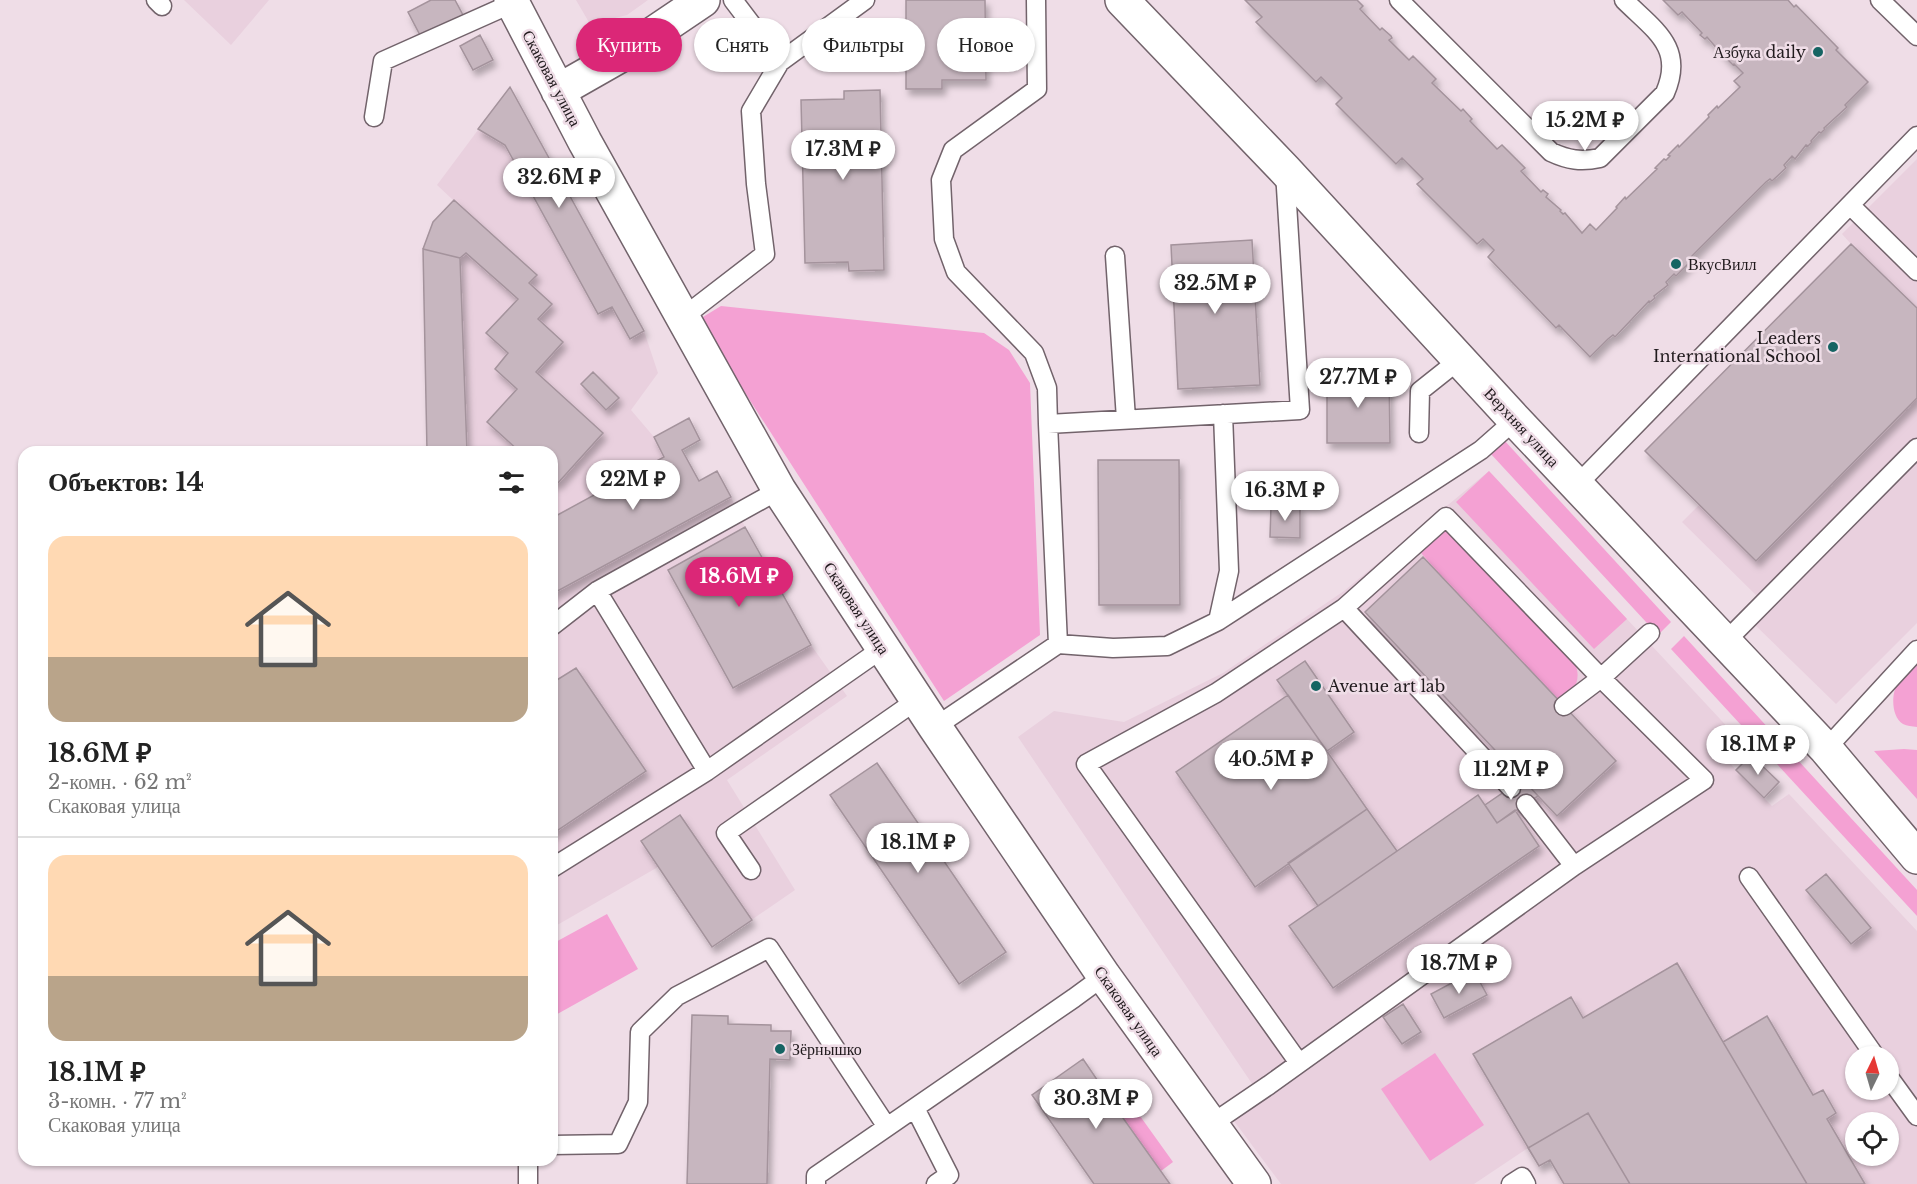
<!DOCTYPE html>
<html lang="ru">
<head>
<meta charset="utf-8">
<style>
  :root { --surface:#fff; --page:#f6f6f6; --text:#222; --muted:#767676; --line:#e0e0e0; --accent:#db2777 }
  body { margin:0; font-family:"Libre Baskerville",serif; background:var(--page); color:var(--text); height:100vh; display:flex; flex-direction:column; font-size:22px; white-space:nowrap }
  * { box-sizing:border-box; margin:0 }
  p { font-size:20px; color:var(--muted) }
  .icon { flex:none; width:33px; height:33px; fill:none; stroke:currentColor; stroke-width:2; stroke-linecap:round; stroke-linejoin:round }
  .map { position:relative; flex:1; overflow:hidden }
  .sheet { position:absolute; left:18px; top:446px; width:540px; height:720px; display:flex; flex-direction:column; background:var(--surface); border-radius:18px; box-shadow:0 2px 4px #0004 }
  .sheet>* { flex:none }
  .guide { position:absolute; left:576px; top:18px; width:570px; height:54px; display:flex; gap:12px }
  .needle { width:39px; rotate:5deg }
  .fabs { position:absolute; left:1845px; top:1046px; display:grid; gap:12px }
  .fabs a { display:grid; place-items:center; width:54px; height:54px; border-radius:50%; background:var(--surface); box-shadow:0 2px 4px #0004; font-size:30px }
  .price { position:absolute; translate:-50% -51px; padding:0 14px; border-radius:21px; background:#fff; color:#222; font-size:20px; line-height:39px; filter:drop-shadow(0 2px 3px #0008) }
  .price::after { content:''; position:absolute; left:50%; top:36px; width:18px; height:14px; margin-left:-9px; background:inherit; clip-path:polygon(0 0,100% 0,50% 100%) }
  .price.current { background:var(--accent); color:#fff }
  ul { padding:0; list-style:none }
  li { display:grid; align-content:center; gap:12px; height:318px; padding:0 30px }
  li+li { border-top:2px solid var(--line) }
  li span { display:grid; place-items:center; height:186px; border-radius:18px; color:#555 }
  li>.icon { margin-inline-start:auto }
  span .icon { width:108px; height:108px; fill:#fffc; stroke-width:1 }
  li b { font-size:26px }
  h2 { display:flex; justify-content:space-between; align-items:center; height:72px; padding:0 30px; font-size:26px }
  .tag { padding:0 21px; border-radius:27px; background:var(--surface); box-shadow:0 2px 4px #0004; font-size:21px; line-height:54px }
  .tag.current { background:var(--accent); color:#fff }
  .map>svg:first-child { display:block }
  .built { fill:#e9d0de; fill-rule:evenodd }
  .green { fill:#f4a1d3 }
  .building { fill:#c7b6bf; stroke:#a4939c; stroke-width:1.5; filter:url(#shadow) }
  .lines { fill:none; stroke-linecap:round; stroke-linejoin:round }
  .service-casing { stroke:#72636b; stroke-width:21 }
  .minor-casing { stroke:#72636b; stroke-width:36 }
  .service { stroke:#fff; stroke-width:18 }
  .minor { stroke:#fff; stroke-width:33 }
  .poi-dot { fill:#166463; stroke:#efdde7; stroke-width:2 }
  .labels { text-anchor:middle; stroke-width:5; stroke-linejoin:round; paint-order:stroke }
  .poi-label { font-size:16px; fill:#201a1d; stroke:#efdde7; text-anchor:start }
  .street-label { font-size:16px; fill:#201a1d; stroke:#efdde7 }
</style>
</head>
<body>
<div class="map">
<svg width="1917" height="1184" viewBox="0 0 1917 1184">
  <defs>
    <filter id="shadow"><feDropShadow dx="3.5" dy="6" stdDeviation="3" flood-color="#0004"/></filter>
  </defs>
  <rect width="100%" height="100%" fill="#efdde7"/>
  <path class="built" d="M 184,0 L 269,0 L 231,45 Z
    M 576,0 L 648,0 L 627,15 L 590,24 Z
    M 510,87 L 644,331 L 658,373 L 631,410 L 654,437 L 664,457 L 552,518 L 552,452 L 427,451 L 423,249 L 433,222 L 453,200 L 437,185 Z
    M 1917,159 L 1917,623 L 1836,704 L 1753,623 L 1764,603 L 1682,522 L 1699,505 L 1645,451 L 1851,244 L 1842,234 Z
    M 1489,471 L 1734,734 L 1718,749 L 1736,770 L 1772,806 L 1789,794 L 1917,931 L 1917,1184 L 1564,1184 L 1550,1160 L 1539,1166 L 1528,1148 L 1474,1184 L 1281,1184 L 1234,1121 L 1263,1100 L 1018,737 L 1054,711 L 1124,722 L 1223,673 L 1344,591 ZM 1856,1056 L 1888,1056 L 1888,1089 L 1856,1089 ZM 1856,1122 L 1888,1122 L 1888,1155 L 1856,1155 Z
    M 731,497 L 745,527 L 811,645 L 847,696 L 727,780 L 795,890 L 712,947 L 658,867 L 552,928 L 552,594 Z"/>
  <path class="green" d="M 721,306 L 984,333 L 1009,350 L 1030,383 L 1040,635 L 944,701 L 698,320 Z
    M 1504,440 L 1671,622 L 1658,635 L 1490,453 Z
    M 1489,471 L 1627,619 L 1594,649 L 1456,502 Z
    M 1437,516 L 1575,663 C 1582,681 1574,690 1562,704 L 1440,575 L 1410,540 Z
    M 1684,636 L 1917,890 L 1917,916 L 1671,649 Z
    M 1917,660 L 1917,727 C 1912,726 1907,726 1903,724 C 1891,717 1891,693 1898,683 C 1903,675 1911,668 1917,660 Z
    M 1904,749 L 1917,750 L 1917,799 L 1874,751 Z
    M 607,914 L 638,969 L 552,1017 L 552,944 Z
    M 1435,1053 L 1484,1125 L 1430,1161 L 1381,1089 Z
    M 1135,1109 L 1173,1162 L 1161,1171 L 1123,1118 Z"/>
  <path class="building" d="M 431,0 L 455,0 L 464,17 L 422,39 L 408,12 Z
    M 906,0 L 985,0 L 986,80 L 942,80 L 942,89 L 906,89 Z
    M 1245,0 L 1357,0 L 1363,6 L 1360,9 L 1380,30 L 1382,28 L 1391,36 L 1392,38 L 1389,40 L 1409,60 L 1413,56 L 1436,79 L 1432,83 L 1461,111 L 1463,109 L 1472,119 L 1470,121 L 1497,149 L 1502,145 L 1525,168 L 1521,171 L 1541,192 L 1543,190 L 1548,194 L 1546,197 L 1561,210 L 1560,211 L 1563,214 L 1565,213 L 1582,233 L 1590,224 L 1596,230 L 1617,208 L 1616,207 L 1625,197 L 1626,199 L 1657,169 L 1655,168 L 1664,159 L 1666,160 L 1670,156 L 1668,155 L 1678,145 L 1679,147 L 1709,117 L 1708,115 L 1717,106 L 1718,108 L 1740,87 L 1734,81 L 1743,73 L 1734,64 L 1733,65 L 1723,55 L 1725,54 L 1722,51 L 1720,52 L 1707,37 L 1705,39 L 1700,35 L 1702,33 L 1682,12 L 1678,15 L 1663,0 L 1788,0 L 1794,7 L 1796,5 L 1838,48 L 1836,50 L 1868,82 L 1845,105 L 1847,107 L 1824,128 L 1825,129 L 1821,133 L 1819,132 L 1811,141 L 1812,142 L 1808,146 L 1806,145 L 1795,159 L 1792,156 L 1784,165 L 1786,168 L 1772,181 L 1770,179 L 1766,182 L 1692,256 L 1689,260 L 1690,262 L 1676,276 L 1674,274 L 1666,282 L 1668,285 L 1654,296 L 1655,298 L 1650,302 L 1649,301 L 1615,337 L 1613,335 L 1608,339 L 1590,357 L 1559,325 L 1556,328 L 1488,257 L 1494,250 L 1483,239 L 1477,244 L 1417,184 L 1423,179 L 1402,158 L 1396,164 L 1336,104 L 1342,98 L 1321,77 L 1316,82 L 1256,22 L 1262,17 Z
    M 480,35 L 493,60 L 473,70 L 460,46 Z
    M 510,87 L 644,331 L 630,339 L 612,307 L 598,314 L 505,145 L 478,129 Z
    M 880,90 L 884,270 L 849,271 L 848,262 L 805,263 L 801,100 L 844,99 L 844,91 Z
    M 454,200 L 537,275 L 529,283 L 552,304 L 538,319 L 563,342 L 536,372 L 603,433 L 557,484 L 552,480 L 552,452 L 520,452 L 487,422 L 517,389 L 495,369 L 508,353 L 486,333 L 518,299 L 466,253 L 460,258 L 423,249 L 433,222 Z
    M 1252,240 L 1260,385 L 1178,389 L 1171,245 Z
    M 1851,244 L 1917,308 L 1917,398 L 1756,561 L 1645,451 Z
    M 423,249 L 460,258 L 467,452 L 427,452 Z
    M 593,372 L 619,398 L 606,410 L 581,384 Z
    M 1327,375 L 1389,375 L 1390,443 L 1327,443 Z
    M 689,418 L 700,440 L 682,450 L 699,481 L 717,471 L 731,497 L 552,594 L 552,518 L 664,457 L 654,437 Z
    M 1098,460 L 1179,460 L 1180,605 L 1099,605 Z
    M 1271,506 L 1300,506 L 1300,538 L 1270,537 Z
    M 745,527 L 811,645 L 733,688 L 668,570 Z
    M 1423,557 L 1616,761 L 1557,816 L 1365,612 Z
    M 1305,661 L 1354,732 L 1327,751 L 1277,680 Z
    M 576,668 L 646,771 L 552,834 L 552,683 Z
    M 1288,695 L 1367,809 L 1255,887 L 1176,772 Z
    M 1751,755 L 1779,782 L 1764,798 L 1736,770 Z
    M 877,763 L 1006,952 L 959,984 L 830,795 Z
    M 1523,779 L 1538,796 L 1497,823 L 1485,805 Z
    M 1478,795 L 1497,823 L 1515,810 L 1539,846 L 1333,988 L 1289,926 Z
    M 1367,809 L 1397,851 L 1318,906 L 1288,863 Z
    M 680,815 L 752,920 L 712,947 L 641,841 Z
    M 1826,874 L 1871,928 L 1851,944 L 1806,890 Z
    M 1677,963 L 1723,1042 L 1767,1016 L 1813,1095 L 1823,1090 L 1836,1113 L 1827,1119 L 1865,1184 L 1564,1184 L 1550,1160 L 1539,1166 L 1473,1054 L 1571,997 L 1583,1018 Z
    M 1474,971 L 1487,995 L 1444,1018 L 1431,994 Z
    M 1403,1004 L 1421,1032 L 1402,1044 L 1383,1017 Z
    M 692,1015 L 728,1016 L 728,1024 L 771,1025 L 771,1031 L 791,1031 L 790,1060 L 770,1059 L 767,1184 L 687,1184 Z
    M 1767,1016 L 1813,1095 L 1823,1090 L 1836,1113 L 1827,1119 L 1865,1184 L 1807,1184 L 1723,1042 Z
    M 1083,1059 L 1123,1118 L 1170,1184 L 1094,1184 L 1032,1095 Z
    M 1588,1113 L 1630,1184 L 1564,1184 L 1550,1160 L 1539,1166 L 1528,1148 Z"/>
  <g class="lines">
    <defs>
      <path id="service" d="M 156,0 L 162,6
        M 733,0 L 780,62
        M 1036,0 L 1037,89 L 953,150 L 941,180 L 944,239 L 956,272 L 1034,353 L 1047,388 L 1048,424
        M 1399,0 L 1551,152 C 1568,160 1581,162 1600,158 L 1665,93 C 1685,47 1654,30 1624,0
        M 1880,0 L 1917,36
        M 374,117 L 383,61 L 513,3
        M 1850,205 L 1917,271
        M 1115,256 L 1126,419
        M 682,318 L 765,254 L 756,184 L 751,111 L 780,62 L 865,0
        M 1419,433 L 1420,391 L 1459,360
        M 1577,485 L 1917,136
        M 597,591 L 707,771
        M 1344,608 L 1446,517 L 1601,678 L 1704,780 L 1574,866
        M 1218,621 L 1481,450 L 1515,420
        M 552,626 L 597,591 L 779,490
        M 1725,642 L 1917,448
        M 1058,644 L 1113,648 L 1167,646 L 1218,621 L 1229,571 L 1223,414
        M 1564,706 L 1601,678 L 1650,633
        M 935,727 L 1058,644 L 1048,424 L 1300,410 L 1285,172
        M 1826,749 L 1917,650
        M 552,868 L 707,771 L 883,648
        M 751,870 L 726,833 L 917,700
        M 1749,877 L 1875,1056
        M 1299,1063 L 1086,764 L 1216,693 L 1344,608 L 1511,788
        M 1888,1076 L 1917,1116
        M 915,1108 L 949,1175 L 936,1184
        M 1210,1125 L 1269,1085 L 1574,866 L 1526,804
        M 552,1145 L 618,1144 L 638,1102 L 640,1032 L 677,996 L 769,948 L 887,1127
        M 528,1160 L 528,1184
        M 816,1184 L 816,1176 L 1074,998 L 1104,976
        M 1511,1184 L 1522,1177 L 1526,1184"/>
      <path id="minor" d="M 511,0 L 585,142 L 779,490 L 935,727 L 1104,976 L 1254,1184
        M 1122,0 L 1285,170 L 1515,420 L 1826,749 L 1917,857
        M 558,91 L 623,54 L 703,0"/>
    </defs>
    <use href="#service" class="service-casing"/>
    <use href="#minor" class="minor-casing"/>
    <use href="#service" class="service"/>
    <use href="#minor" class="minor"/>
  </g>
  <g class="poi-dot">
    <circle cx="1818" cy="52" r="6"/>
    <circle cx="1676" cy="264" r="6"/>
    <circle cx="1833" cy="347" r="6"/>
    <circle cx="1316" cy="686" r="6"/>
    <circle cx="780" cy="1049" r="6"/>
  </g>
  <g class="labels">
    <g class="poi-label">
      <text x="1806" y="58" text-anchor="end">Азбука daily</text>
      <text x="1688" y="270">ВкусВилл</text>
      <text x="1821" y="344" text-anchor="end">Leaders<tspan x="1821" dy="18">International School</tspan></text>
      <text x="1328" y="692">Avenue art lab</text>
      <text x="792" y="1055">Зёрнышко</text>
    </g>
    <g class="street-label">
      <text transform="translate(552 78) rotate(62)" y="6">Скаковая улица</text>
      <text transform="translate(1522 427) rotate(47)" y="6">Верхняя улица</text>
      <text transform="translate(857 608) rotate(57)" y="6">Скаковая улица</text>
      <text transform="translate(1129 1011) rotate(55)" y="6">Скаковая улица</text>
    </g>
  </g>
</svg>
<div class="fabs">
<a><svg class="needle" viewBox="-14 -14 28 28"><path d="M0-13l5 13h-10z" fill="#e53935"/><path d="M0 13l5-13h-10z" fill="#767676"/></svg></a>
<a><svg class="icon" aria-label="locate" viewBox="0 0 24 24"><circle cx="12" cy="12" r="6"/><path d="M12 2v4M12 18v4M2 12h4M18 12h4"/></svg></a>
</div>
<b class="price" style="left:1585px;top:152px">15.2M ₽</b>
<b class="price" style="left:843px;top:181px">17.3M ₽</b>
<b class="price" style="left:559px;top:209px">32.6M ₽</b>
<b class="price" style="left:1215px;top:315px">32.5M ₽</b>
<b class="price" style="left:1358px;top:409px">27.7M ₽</b>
<b class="price" style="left:633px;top:511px">22M ₽</b>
<b class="price" style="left:1285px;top:522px">16.3M ₽</b>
<b class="price current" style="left:739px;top:608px">18.6M ₽</b>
<b class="price" style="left:1758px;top:776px">18.1M ₽</b>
<b class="price" style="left:1271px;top:791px">40.5M ₽</b>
<b class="price" style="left:1511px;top:801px">11.2M ₽</b>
<b class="price" style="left:918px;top:874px">18.1M ₽</b>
<b class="price" style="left:1459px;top:995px">18.7M ₽</b>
<b class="price" style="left:1096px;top:1130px">30.3M ₽</b>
<div class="guide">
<a class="tag current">Купить</a>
<a class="tag">Снять</a>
<a class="tag">Фильтры</a>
<a class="tag">Новое</a>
</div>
<section class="sheet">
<h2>Объектов: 14<svg class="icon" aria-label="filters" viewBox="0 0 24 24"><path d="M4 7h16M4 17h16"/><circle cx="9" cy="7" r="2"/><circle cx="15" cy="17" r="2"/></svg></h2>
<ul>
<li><span style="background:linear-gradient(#ffd9b3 65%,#b9a48a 0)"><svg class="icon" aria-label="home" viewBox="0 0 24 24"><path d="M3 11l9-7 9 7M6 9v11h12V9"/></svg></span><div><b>18.6M ₽</b><p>2-комн. · 62 m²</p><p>Скаковая улица</p></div></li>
<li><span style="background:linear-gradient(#ffd9b3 65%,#b9a48a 0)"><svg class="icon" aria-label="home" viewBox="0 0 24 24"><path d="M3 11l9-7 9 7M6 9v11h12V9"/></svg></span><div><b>18.1M ₽</b><p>3-комн. · 77 m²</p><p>Скаковая улица</p></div></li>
</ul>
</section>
</div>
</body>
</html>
